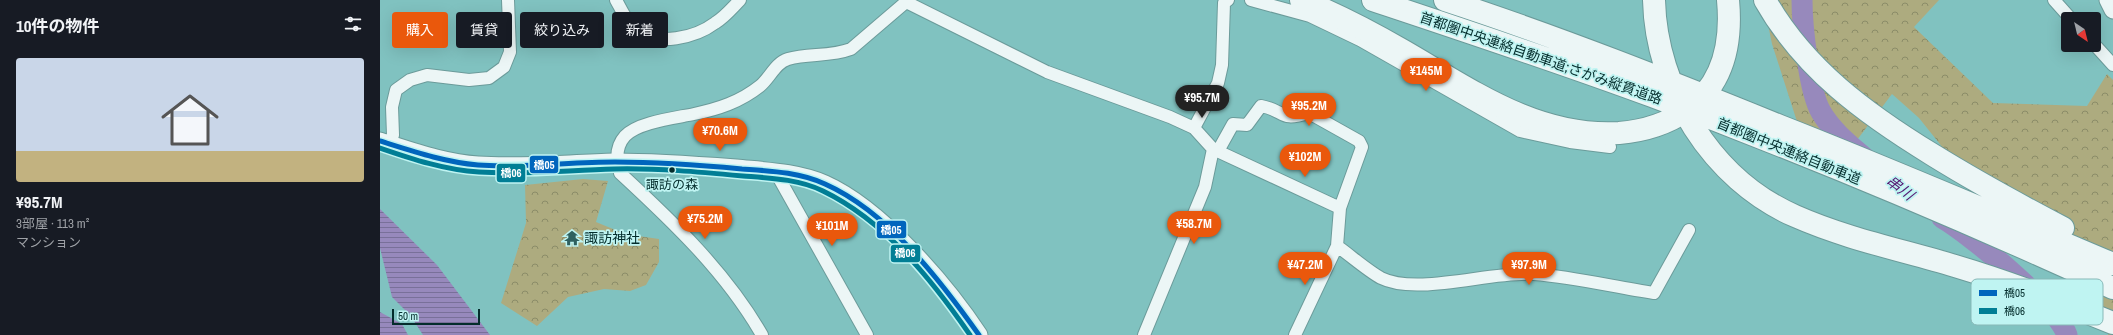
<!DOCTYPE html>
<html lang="ja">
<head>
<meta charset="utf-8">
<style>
  :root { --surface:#171b24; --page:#20242c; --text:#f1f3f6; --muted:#9ea1a6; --accent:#ea580c }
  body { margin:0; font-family:"Archivo Narrow","Noto Sans JP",sans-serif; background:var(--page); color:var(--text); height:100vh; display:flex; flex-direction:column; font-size:15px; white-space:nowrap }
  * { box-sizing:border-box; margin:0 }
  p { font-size:13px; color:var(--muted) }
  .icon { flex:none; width:22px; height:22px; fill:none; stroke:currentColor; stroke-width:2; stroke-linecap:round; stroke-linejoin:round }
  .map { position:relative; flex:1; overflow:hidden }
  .drawer { display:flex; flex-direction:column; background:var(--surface); width:380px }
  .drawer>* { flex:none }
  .hud { position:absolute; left:12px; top:12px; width:380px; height:36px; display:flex; gap:8px }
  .needle { width:26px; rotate:145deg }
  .fabs { position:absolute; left:1681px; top:12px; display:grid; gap:8px }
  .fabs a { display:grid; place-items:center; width:40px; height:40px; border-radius:4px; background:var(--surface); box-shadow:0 4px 16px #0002; font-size:20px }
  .scale { position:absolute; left:12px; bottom:10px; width:88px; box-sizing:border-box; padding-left:4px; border:2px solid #042d2c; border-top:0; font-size:11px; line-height:14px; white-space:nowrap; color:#042d2c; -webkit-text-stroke:3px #bff4f2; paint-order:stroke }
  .price { position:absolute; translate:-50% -34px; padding:0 9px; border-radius:14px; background:var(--accent); color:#fff; font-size:13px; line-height:26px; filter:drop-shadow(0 1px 2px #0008) }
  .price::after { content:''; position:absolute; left:50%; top:24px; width:12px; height:9px; margin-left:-6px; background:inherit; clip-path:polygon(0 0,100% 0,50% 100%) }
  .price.selected { background:#222; color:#fff }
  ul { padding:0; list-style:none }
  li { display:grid; align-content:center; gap:8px; height:212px; padding:0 16px }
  li span { display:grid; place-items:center; height:124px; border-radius:4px; color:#555 }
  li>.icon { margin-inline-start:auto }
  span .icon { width:72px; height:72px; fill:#fffc; stroke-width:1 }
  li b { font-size:17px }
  h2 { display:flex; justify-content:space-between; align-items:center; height:48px; padding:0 16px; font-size:17px }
  .pill { padding:0 14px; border-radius:4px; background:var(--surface); box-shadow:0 4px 16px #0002; font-size:14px; line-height:36px }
  .pill.selected { background:var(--accent); color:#fff }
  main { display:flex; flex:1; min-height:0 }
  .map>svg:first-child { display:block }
  .forest { fill:url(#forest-crowns) }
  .water { fill:url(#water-rules) }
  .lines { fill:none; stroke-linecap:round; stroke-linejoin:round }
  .river { stroke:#9789bc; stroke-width:21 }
  .street-casing { stroke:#6b9b9a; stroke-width:14 }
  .secondary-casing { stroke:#6b9b9a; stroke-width:19 }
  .highway-casing { stroke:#6b9b9a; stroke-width:24 }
  .street { stroke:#ecf6f6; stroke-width:12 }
  .secondary { stroke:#ecf6f6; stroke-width:17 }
  .highway { stroke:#ecf6f6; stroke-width:22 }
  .bus-1-casing { stroke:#bff4f2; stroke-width:8 }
  .bus-2-casing { stroke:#bff4f2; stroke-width:8 }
  .bus-1 { stroke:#0065bd; stroke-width:5 }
  .bus-2 { stroke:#017e95; stroke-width:5 }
  .bus-dot { fill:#042d2c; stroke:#bff4f2; stroke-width:1.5 }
  .labels { text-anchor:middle; stroke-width:3.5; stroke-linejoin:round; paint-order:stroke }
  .bus-label { font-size:13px; fill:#042d2c; stroke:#bff4f2 }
  .street-label { font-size:14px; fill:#042d2c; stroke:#bff4f2 }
  .poi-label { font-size:14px; fill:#042d2c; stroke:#bff4f2; text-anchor:start }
  .water-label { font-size:15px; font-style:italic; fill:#551570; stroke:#bff4f2 }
  .key { fill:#bff4f2; stroke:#87b8b7; stroke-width:1 }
  .key-label { font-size:11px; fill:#042d2c }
  .line-badge { stroke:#bff4f2; stroke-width:1.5 }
  .badge-label { font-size:11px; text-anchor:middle; font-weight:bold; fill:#fff }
</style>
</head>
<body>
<main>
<section class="drawer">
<h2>10件の物件<svg class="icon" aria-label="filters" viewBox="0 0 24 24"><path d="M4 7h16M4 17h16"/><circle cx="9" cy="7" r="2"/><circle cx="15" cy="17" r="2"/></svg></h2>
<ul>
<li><span style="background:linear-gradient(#c9d6e8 75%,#c2b280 0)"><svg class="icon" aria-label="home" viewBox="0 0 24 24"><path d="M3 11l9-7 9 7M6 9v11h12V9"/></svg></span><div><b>¥95.7M</b><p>3部屋 · 113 m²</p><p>マンション</p></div></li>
</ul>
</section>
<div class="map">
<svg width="1733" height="335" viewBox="0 0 1733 335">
  <defs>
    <pattern id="forest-crowns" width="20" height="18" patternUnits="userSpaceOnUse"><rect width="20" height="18" fill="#adab7f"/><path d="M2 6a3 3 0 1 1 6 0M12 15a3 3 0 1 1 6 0" fill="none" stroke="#8b8c68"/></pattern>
    <pattern id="water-rules" width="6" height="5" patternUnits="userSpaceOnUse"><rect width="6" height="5" fill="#9789bc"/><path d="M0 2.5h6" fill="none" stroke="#797099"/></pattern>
  </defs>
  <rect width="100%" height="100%" fill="#80c2c0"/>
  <path class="forest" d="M 1383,0 L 1559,0 L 1534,27 L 1613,103 L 1707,106 L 1727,74 L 1733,80 L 1733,335 L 1728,335 L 1729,316 L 1668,228 L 1603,198 L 1539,118 L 1512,94 L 1464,157 L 1421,134 L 1392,44 Z
    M 203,179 L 228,181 L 216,222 L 245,234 L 279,239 L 279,262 L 266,285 L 250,291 L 224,289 L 188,297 L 157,326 L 121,303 L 146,223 L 145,185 Z"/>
  <path class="water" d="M 0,209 L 57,265 L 110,335 L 43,335 L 30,315 L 12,297 L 0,248 Z
    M 0,312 L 22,324 L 28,335 L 0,335 Z"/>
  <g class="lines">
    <path class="river" d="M 1422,0 C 1422,25 1429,92 1441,112 C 1452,131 1470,145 1486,159
      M 1562,218 C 1591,235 1677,306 1687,335"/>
    <defs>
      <path id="street" d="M 236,0 C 241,9 248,24 256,31 C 278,46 315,38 335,23 C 345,17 352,8 360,0
        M 871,0 L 930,16 L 980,40 L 1140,131 L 1190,142 L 1230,147
        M 1674,0 L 1691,19
        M 1714,44 L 1733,65
        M 814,128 L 838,83 L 842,65 L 844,3 L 848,0
        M 9,144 L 13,135 L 12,107 L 16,90 L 30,80 L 47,75 L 89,80 L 109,78 L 124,67 L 130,52 L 128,0
        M 838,151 L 853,124 L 867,125 L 881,106 C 907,111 898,122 929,113 L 979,141 L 982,147 L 960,208
        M 395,171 L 487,335
        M 957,246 C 971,256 988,271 1001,278 C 1037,296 1111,271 1154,274 C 1194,277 1234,287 1274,293 L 1309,230
        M 382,335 C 346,272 292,221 240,173 C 236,160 236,146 245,136 C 258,122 295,118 314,114 C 338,109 360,102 380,86 C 390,78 395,63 408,59 C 428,53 450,57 471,49 L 526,2 L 667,72 L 790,117 L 814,128 L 833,149 L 960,208 L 957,246 L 915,335
        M 764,335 L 825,187 L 833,149"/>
      <path id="secondary" d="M 1728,0 L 1733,10
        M 0,141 C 32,151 64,163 98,165 C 143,168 190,163 235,162 C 275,162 316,165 356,168 C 386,171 417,172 445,184 C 501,209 566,285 599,335"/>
      <path id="highway" d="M 921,0 C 957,14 989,31 1022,50 C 1090,89 1156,138 1239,133 C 1263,131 1287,124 1307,110 C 1344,84 1352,43 1348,0
        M 993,0 C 1086,31 1180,62 1272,96 C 1428,154 1582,219 1733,288
        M 1065,0 C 1178,37 1289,81 1400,126 C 1512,170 1622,217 1733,264
        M 1274,0 C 1276,89 1332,180 1415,216 C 1467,239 1522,250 1575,266 C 1629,282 1681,302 1733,323
        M 1385,0 C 1424,69 1486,114 1553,155 C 1595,181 1639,205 1683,228"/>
    </defs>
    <use href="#street" class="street-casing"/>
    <use href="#secondary" class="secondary-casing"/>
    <use href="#highway" class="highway-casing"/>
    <use href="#street" class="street"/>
    <use href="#secondary" class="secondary"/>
    <use href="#highway" class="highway"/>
    <defs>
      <path id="bus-1" d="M 0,141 C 32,151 64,162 98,165 C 143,168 189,162 235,162 C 277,162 320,165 362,169 C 390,171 419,172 445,184 C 508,212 560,280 599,335"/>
      <path id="bus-2" d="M 0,148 C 32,159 65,170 99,172 C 144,175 189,170 234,169 C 277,168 320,172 363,176 C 389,178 419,179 443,191 C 505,221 552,280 590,335"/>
    </defs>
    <use href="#bus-1" class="bus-1-casing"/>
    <use href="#bus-2" class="bus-2-casing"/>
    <use href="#bus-1" class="bus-1"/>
    <use href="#bus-2" class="bus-2"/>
  </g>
  <defs>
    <symbol id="temple-bare" viewBox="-9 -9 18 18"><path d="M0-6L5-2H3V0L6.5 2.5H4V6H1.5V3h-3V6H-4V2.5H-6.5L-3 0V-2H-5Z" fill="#2f6160" stroke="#bff4f2" stroke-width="2.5" paint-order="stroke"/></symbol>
  </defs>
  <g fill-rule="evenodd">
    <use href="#temple-bare" x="181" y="227" width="22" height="22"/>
  </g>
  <circle class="bus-dot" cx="292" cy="170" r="3.5"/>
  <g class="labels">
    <g class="bus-label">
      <text x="292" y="189">諏訪の森</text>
    </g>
    <g class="street-label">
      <text transform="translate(1161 58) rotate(19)" y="5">首都圏中央連絡自動車道;さがみ縦貫道路</text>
      <text transform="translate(1409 151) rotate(22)" y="5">首都圏中央連絡自動車道</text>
    </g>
    <g class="poi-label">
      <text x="204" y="243">諏訪神社</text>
    </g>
    <g class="water-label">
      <text transform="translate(1520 188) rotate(37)" y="5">串川</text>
    </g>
  </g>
  <rect x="1591" y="279" width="132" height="46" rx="6" class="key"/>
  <rect x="1599" y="290" width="18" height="6" fill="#0065bd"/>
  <rect x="1599" y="308" width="18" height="6" fill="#017e95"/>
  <g class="key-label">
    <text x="1624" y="297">橋05</text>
    <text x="1624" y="315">橋06</text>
  </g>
  <g class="line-badge">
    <rect x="149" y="155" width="30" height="19" rx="4" fill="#0065bd"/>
    <rect x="116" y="163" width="30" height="20" rx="4" fill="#017e95"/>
    <rect x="496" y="220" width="31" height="19" rx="4" fill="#0065bd"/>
    <rect x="510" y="244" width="31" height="19" rx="4" fill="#017e95"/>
  </g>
  <g class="badge-label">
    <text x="164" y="169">橋05</text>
    <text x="131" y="177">橋06</text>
    <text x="511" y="234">橋05</text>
    <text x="525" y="257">橋06</text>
  </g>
</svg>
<div class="fabs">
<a><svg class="needle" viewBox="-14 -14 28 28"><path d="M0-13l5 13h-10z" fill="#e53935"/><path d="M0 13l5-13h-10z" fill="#9ea1a6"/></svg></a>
</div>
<div class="scale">50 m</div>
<b class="price" style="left:1046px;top:92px">¥145M</b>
<b class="price selected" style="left:822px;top:119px">¥95.7M</b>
<b class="price" style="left:929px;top:127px">¥95.2M</b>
<b class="price" style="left:340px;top:152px">¥70.6M</b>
<b class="price" style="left:925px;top:178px">¥102M</b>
<b class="price" style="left:325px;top:240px">¥75.2M</b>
<b class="price" style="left:814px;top:245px">¥58.7M</b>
<b class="price" style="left:452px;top:247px">¥101M</b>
<b class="price" style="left:925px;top:286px">¥47.2M</b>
<b class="price" style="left:1149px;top:286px">¥97.9M</b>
<div class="hud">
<a class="pill selected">購入</a>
<a class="pill">賃貸</a>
<a class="pill">絞り込み</a>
<a class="pill">新着</a>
</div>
</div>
</main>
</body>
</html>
